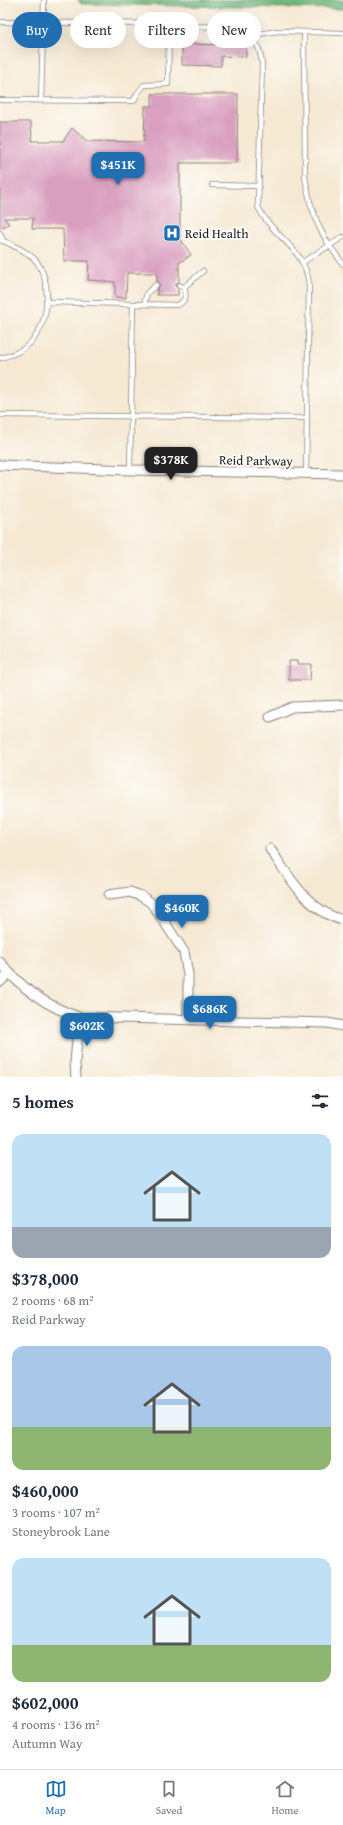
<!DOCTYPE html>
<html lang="en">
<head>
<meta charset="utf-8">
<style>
  :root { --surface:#fff; --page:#f2f2f3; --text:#1f2937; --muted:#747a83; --line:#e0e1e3; --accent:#1f6fb2 }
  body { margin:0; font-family:"Gentium Book Plus",serif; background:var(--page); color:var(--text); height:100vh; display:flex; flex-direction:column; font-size:15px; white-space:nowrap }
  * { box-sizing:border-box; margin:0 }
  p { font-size:13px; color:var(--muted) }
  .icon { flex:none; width:22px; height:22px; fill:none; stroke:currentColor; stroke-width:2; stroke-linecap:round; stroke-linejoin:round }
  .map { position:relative; height:1077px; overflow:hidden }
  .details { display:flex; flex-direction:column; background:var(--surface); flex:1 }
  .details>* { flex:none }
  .guide { position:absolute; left:12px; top:12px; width:319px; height:36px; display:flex; gap:8px }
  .price { position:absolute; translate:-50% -34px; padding:0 9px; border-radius:8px; background:var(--accent); color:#fff; font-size:13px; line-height:26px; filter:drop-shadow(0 1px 2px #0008) }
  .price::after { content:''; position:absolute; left:50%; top:24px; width:12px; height:9px; margin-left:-6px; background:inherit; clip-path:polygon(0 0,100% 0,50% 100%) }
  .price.current { background:#222; color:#fff }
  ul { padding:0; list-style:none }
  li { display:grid; align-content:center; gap:8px; height:212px; padding:0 12px }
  li span { display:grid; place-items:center; height:124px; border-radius:12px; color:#555 }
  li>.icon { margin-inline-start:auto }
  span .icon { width:72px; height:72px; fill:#fffc; stroke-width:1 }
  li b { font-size:17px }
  h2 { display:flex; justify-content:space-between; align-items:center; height:48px; padding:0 12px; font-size:17px }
  .pill { padding:0 14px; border-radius:18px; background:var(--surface); box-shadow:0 4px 16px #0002; font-size:14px; line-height:36px }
  .pill.current { background:var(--accent); color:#fff }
  .menu { display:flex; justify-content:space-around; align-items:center; height:56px; border-top:1px solid var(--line); background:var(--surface); font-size:11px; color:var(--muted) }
  .menu a { display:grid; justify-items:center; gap:2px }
  .menu .current { color:var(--accent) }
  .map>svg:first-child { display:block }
  .forest { fill:#70b77d; stroke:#466a4c }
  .building { fill:#d99fbf }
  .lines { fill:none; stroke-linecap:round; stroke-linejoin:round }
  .lane-casing { stroke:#898278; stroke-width:6 }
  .street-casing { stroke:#898278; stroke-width:11 }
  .lane { stroke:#fff; stroke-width:4.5 }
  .street { stroke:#fff; stroke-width:9 }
  .labels { text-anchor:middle; stroke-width:4; stroke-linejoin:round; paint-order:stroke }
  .poi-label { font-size:13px; fill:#1c1c1c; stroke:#fdfcf7; text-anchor:start }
  .street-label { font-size:13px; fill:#1c1c1c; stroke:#fdfcf7 }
</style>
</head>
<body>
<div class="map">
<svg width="343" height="1077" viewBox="0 0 343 1077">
  <rect width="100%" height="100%" fill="#fdfcf7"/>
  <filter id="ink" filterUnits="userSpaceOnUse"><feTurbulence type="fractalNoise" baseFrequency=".025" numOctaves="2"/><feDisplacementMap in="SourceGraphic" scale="8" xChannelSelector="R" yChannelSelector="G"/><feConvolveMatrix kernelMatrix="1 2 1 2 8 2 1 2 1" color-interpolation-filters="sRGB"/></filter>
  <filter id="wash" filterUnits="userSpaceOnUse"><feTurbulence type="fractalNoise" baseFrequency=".012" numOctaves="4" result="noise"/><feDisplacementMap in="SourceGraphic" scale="16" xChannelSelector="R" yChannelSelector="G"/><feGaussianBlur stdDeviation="0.9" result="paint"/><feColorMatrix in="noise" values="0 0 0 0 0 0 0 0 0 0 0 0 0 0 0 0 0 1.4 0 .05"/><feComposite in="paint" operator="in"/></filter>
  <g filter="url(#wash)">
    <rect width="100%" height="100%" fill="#f6e9d4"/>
    <path class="forest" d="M 78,0 L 343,0 L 343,9 L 81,4 Z"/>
    <g id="blocks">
      <path class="building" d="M 231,42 L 246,42 L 246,57 L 221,56 L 221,66 L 182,65 L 182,44 L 231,45 Z
        M 152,94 L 238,94 L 237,163 L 180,163 L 180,238 L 191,255 L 179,263 L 179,281 L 175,285 L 178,289 L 178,295 L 157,295 L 157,289 L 160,285 L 157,281 L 157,273 L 127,273 L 126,298 L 115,297 L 115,282 L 88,280 L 89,261 L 64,261 L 63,229 L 32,229 L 33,218 L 4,218 L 9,224 L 0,228 L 0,122 L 31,122 L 32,141 L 63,141 L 72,128 L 87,141 L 144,142 L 145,106 L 152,106 Z
        M 289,661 L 297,661 L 297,664 L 311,664 L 310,680 L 289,680 Z"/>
    </g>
  </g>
  <g filter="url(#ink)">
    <use href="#blocks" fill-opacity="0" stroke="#898278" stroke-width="1"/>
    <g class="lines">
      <defs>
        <path id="lane" d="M 0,22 L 164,24 L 178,27 L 232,26 C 252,31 260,44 262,64 L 258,207 C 273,238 305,247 309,284 L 306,474
          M 304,32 L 305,177 L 310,202 L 319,227 L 329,245 L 343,264
          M 252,35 L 278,31 L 343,33
          M 0,100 L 134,101 L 137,94 L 144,85 L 168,84 L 169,25
          M 41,100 L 44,0
          M 212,185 L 258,186
          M 0,233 L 3,241
          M 0,240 C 5,241 10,244 14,246 C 23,250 31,254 37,262 C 53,285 49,326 28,345 C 21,352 9,356 0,358
          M 303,262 L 343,237
          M 184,287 L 203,271
          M 46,302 L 178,305 C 186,300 187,296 184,287 L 179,285
          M 144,304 L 147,293 L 156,285
          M 0,415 L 307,418
          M 130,470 L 133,304"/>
        <path id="street" d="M 0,465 L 130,470 L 343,474
          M 270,717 L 292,707 L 343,705
          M 270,849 C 289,876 308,912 343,920
          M 109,895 L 130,892 L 141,896 L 150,902 L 156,909 L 184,952 L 188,974 L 188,1019
          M 0,962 C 21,988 48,1007 79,1017 L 327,1023 L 343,1026
          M 0,982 L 9,973
          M 76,1077 L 75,1063 L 79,1017"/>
      </defs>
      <use href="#lane" class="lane-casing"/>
      <use href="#street" class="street-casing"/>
      <use href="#lane" class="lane"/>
      <use href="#street" class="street"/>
    </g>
  </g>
  <defs>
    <symbol id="hospital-square" viewBox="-11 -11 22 22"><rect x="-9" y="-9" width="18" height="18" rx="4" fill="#1f6fb2" stroke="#fdfcf7"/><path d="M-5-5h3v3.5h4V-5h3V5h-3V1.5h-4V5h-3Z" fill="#fff"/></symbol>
  </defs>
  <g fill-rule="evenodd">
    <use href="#hospital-square" x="162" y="223" width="20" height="20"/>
  </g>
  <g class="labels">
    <g class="poi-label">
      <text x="185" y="238">Reid Health</text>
    </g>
    <g class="street-label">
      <text transform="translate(256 460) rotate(1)" y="5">Reid Parkway</text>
    </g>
  </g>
</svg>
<b class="price" style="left:118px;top:186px">$451K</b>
<b class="price current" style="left:171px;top:481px">$378K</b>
<b class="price" style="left:182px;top:929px">$460K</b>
<b class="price" style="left:210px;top:1030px">$686K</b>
<b class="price" style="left:87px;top:1047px">$602K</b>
<div class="guide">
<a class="pill current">Buy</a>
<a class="pill">Rent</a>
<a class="pill">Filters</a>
<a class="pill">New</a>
</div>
</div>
<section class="details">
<h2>5 homes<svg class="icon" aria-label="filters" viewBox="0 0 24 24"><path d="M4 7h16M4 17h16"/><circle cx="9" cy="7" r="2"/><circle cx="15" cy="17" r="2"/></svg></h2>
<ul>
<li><span style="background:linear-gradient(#bfe0f5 75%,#9aa5b1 0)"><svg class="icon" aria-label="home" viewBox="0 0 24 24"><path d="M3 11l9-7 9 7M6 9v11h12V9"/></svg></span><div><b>$378,000</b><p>2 rooms · 68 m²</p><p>Reid Parkway</p></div></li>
<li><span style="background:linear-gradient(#a9c7e8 65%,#8fb573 0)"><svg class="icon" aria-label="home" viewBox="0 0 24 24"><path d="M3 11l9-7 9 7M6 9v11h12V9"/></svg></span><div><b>$460,000</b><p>3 rooms · 107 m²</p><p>Stoneybrook Lane</p></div></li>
<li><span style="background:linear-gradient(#bfe0f5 70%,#8fb573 0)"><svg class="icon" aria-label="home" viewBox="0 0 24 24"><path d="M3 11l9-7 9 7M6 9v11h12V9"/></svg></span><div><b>$602,000</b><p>4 rooms · 136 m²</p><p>Autumn Way</p></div></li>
</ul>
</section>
<nav class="menu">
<a class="current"><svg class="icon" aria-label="map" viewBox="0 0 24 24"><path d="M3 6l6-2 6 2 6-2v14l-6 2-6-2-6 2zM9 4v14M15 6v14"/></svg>Map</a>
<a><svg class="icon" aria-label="saved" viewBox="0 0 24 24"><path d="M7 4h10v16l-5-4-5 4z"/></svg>Saved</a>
<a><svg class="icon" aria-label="home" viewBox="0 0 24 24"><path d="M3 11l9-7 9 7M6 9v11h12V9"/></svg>Home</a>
</nav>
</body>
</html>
